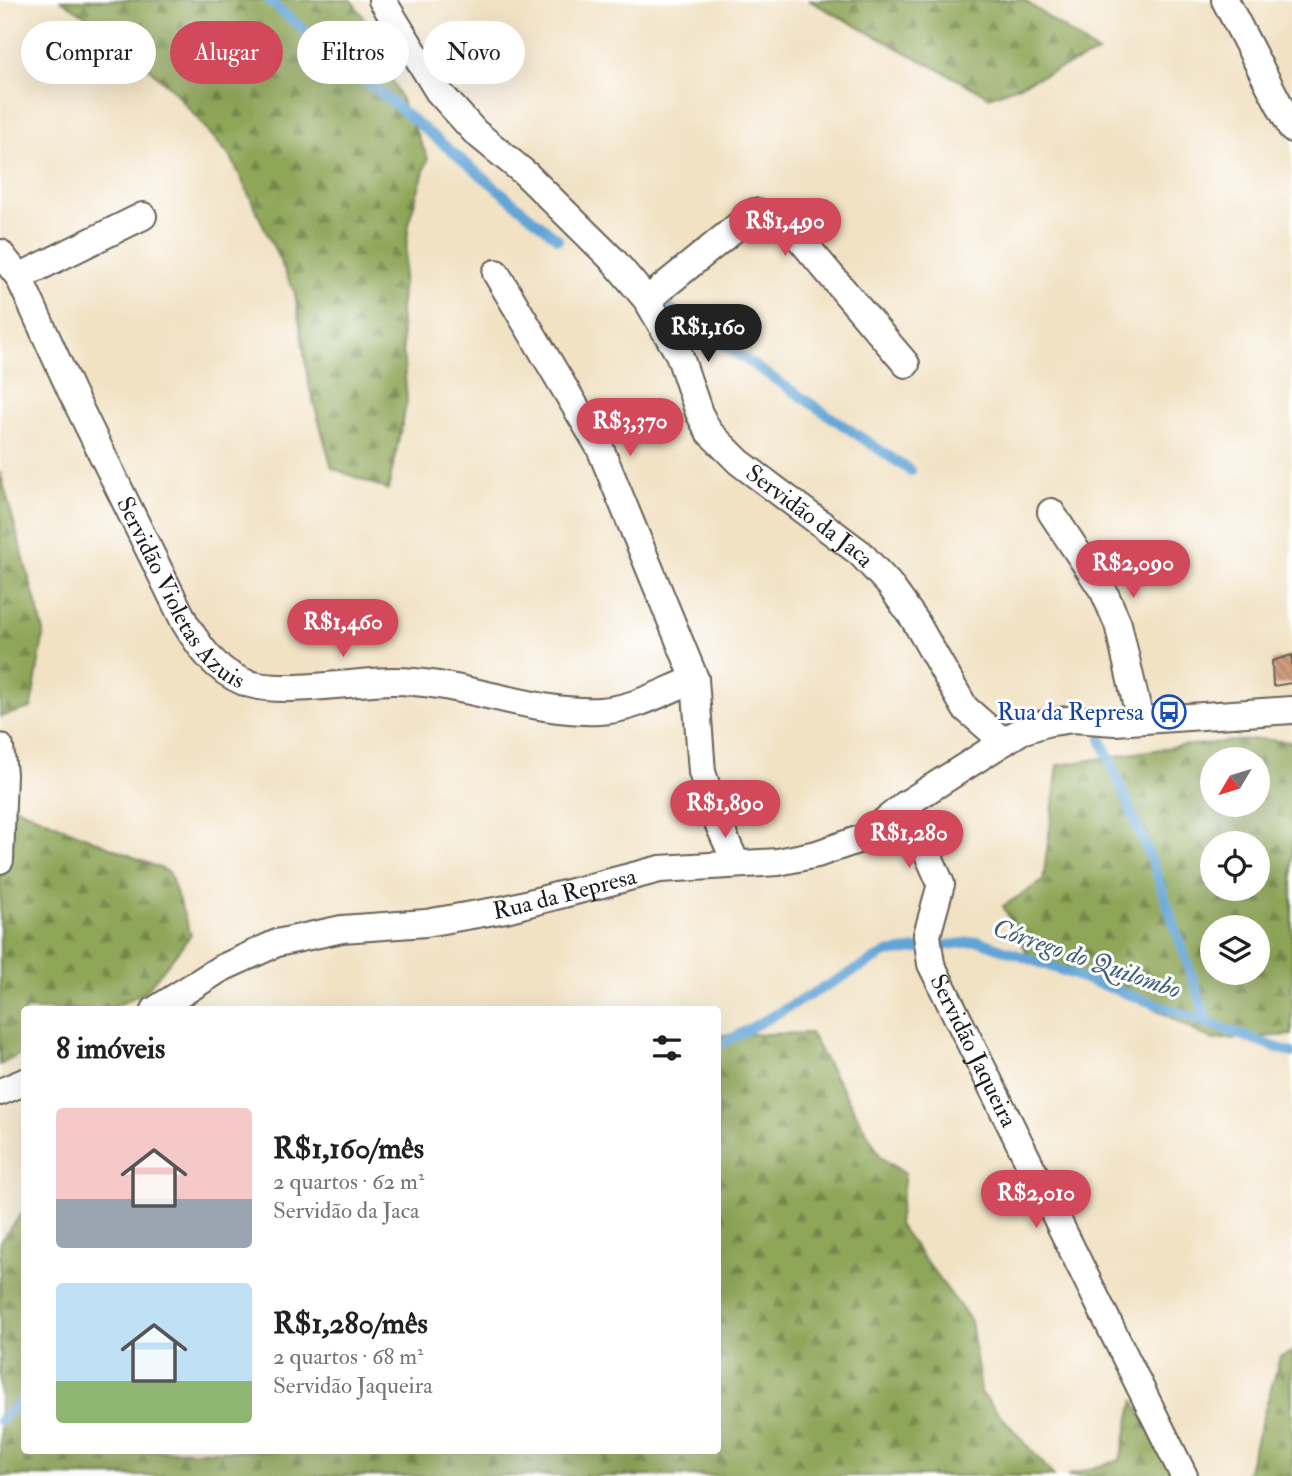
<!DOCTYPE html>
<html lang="pt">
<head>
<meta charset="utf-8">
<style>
  :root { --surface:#fff; --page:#f6f6f6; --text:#202124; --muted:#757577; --accent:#d1495b }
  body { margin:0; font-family:"IM FELL Double Pica",serif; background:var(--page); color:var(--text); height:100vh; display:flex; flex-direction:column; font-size:26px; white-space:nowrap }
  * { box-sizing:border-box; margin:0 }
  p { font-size:23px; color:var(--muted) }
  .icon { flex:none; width:38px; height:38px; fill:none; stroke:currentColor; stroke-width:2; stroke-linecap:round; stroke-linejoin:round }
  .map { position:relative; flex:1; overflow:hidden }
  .side { position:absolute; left:21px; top:1006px; width:700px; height:448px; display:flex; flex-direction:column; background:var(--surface); border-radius:7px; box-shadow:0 7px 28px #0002 }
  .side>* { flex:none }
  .top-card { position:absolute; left:21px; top:21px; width:700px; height:63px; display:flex; gap:14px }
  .needle { width:46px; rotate:232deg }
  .controls { position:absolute; left:1200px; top:747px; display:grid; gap:14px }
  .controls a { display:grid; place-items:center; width:70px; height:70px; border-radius:50%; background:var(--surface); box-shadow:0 7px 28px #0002; font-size:35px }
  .price { position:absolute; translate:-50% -60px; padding:0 16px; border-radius:24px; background:var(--accent); color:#fff; font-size:23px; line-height:46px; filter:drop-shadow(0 2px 4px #0008) }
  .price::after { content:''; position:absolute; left:50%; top:42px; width:21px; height:16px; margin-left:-10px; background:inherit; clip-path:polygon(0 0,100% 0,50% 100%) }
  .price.active { background:#222; color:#fff }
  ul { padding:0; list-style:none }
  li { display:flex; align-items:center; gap:21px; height:175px; padding:0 35px }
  li span { display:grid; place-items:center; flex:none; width:196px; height:140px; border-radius:7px; color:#555 }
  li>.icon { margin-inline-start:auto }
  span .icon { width:84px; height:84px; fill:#fffc; stroke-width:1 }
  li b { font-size:30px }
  h2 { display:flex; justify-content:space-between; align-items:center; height:84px; padding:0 35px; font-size:30px }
  .chip { padding:0 24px; border-radius:32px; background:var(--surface); box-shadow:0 7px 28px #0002; font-size:24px; line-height:63px }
  .chip.active { background:var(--accent); color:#fff }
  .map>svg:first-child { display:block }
  .forest { fill:url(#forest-firs); stroke:#55613a; stroke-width:2; fill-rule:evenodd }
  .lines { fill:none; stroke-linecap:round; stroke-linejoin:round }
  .stream { stroke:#62a4d6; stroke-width:10 }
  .building { fill:url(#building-back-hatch) }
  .street-casing { stroke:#676157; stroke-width:30 }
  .street { stroke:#fff; stroke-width:26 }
  .labels { text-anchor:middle; stroke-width:6; stroke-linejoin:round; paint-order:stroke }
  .street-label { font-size:24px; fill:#1c1c1c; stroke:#fff }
  .transit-label { font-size:24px; fill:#164399; stroke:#fff; text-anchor:end }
  .water-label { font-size:26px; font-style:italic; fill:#3f6079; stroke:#fff }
</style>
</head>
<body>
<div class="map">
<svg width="1292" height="1476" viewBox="0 0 1292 1476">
  <defs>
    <pattern id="forest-firs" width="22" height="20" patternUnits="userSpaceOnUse" patternTransform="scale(1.75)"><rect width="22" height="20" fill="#8ea658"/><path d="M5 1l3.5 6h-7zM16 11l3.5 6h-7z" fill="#738648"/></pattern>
    <pattern id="building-back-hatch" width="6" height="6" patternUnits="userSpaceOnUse" patternTransform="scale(1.75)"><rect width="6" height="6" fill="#d09d7e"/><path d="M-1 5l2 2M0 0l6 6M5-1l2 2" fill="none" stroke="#a87f66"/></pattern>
  </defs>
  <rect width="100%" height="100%" fill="#fff"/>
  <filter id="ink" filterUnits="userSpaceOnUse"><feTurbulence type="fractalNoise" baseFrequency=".0143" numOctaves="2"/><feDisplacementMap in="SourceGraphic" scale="14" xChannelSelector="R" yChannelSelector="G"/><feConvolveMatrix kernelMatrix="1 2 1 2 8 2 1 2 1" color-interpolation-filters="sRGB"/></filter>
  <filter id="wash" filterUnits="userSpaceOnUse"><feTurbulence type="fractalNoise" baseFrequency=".00686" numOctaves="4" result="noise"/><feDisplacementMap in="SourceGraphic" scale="28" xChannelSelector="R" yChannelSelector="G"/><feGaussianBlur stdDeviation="1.57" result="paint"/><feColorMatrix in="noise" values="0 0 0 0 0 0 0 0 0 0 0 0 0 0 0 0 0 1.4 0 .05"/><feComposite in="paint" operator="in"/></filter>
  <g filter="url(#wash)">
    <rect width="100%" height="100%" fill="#f1e2c4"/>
    <path class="forest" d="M 61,0 L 351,0 L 362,15 L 428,158 L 409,221 L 400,312 L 407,401 L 388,490 L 332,468 L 309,385 L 295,293 L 232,159 L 173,90 L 105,29 Z
      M 808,0 L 1024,0 L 1098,53 L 990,97 Z
      M 0,472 L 44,632 L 31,708 L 0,717 Z
      M 1257,739 L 1292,742 L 1292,1035 L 1211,1040 L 1112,985 L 1032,962 L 1003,906 L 1043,881 L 1058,765 L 1180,746 ZM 1213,760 L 1258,760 L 1258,805 L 1213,805 ZM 1213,844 L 1258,844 L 1258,889 L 1213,889 ZM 1213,928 L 1258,928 L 1258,973 L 1213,973 Z
      M 0,797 L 20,809 L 169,872 L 191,935 L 145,992 L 108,1010 L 24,1010 L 24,1052 L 0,1065 Z
      M 810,1033 L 881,1157 L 905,1174 L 898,1224 L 971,1321 L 981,1393 L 1054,1476 L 0,1476 L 0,1241 L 24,1211 L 24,1451 L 718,1451 L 718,1035 Z
      M 1292,1352 L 1292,1476 L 1246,1476 L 1280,1357 Z
      M 1134,1401 L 1179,1476 L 1066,1476 L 1120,1460 Z"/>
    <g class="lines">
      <path class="stream" d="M 268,0 L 558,239
        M 669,308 L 911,471
        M 1101,739 L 1155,869 L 1208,1023
        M 718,1046 L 886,953 L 979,941 L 1292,1053
        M 0,1420 L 24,1399"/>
    </g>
    <g id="blocks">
      <path class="building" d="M 1292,655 L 1292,683 L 1273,686 L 1272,661 Z"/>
    </g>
  </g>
  <g filter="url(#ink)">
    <use href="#blocks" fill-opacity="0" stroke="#676157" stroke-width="2"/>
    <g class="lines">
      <defs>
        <g id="street">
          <path id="s1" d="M 382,0 L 438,91 L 475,132 L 526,174 L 614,261 L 647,300 L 679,354 L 699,413 L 709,432 L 739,462 L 860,553 L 889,584 L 914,619 L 965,708 L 1004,742"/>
          <path d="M 1225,0 L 1292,129"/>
          <path id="s2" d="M 0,253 L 19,277 L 71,391 L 185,623 C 201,649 215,670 244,682 C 278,696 354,681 393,681 C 463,681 530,714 599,711 C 632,710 665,691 695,679 L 702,772 L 718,823 L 736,863"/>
          <path d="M 496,273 L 600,448 L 695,679"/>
          <path d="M 19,277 L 143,216"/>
          <path d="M 647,300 L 755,212 L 784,220 L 906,364"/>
          <path d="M 1051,512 L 1104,592 L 1118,624 L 1140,720"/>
          <path d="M 0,747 L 3,774 L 0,860"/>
          <path id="s3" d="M 906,804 L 941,884 L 927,935 L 931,964 L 1184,1476"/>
          <path id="s4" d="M 155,1010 L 220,969 L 277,943 L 342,929 L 426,923 L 506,909 L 660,869 L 778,862 L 817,854 L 863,838 L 906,804 L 1021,731 L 1046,723 L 1073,719 L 1115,722 L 1292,710"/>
          <path d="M 0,1092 L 24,1082"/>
        </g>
      </defs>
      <use href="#street" class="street-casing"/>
      <use href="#street" class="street"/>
    </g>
  </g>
  <defs>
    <symbol id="bus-ring" viewBox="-11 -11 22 22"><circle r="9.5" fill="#fff" stroke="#1a4fb4" stroke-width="1.5"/><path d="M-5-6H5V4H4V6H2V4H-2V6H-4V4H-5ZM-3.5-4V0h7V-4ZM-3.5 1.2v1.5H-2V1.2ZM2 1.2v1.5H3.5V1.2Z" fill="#1a4fb4"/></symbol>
  </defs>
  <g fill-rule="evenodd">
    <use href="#bus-ring" x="1150" y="693" width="38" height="38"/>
  </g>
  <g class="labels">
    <g class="street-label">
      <text dy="8" stroke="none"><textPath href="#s1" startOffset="681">Servidão da Jaca</textPath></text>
      <text dy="8" stroke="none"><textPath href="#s2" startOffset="387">Servidão Violetas Azuis</textPath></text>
      <text dy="8" stroke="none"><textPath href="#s4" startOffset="432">Rua da Represa</textPath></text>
      <text dy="8" stroke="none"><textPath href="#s3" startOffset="266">Servidão Jaqueira</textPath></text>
    </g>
    <g class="transit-label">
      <text x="1144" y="720">Rua da Represa</text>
    </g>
    <g class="water-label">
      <text transform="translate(1087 958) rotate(19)" y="9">Córrego do Quilombo</text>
    </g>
  </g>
</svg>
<div class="controls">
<a><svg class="needle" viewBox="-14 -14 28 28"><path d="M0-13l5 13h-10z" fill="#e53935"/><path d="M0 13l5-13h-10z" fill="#757577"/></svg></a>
<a><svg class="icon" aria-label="locate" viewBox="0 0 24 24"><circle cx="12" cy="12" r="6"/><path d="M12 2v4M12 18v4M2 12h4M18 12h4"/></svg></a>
<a><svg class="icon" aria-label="layers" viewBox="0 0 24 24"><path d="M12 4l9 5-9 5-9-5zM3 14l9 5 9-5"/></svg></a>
</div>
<b class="price" style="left:785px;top:258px">R$1,490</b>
<b class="price active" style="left:708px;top:364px">R$1,160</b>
<b class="price" style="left:630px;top:458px">R$3,370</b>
<b class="price" style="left:1133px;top:600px">R$2,090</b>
<b class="price" style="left:343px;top:659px">R$1,460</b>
<b class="price" style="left:725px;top:840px">R$1,890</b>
<b class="price" style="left:909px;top:870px">R$1,280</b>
<b class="price" style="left:1036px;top:1230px">R$2,010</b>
<div class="top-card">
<a class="chip">Comprar</a>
<a class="chip active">Alugar</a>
<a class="chip">Filtros</a>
<a class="chip">Novo</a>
</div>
<section class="side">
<h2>8 imóveis<svg class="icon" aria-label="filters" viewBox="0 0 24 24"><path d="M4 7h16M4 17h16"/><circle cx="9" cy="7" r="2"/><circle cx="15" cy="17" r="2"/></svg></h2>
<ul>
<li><span style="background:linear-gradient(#f6c9c9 65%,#9aa5b1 0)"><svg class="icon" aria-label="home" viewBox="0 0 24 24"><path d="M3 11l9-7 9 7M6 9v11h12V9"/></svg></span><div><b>R$1,160/mês</b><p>2 quartos · 62 m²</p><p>Servidão da Jaca</p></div></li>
<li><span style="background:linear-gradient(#bfe0f5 70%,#8fb573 0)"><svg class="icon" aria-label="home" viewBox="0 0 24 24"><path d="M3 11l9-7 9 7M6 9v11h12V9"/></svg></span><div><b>R$1,280/mês</b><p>2 quartos · 68 m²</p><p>Servidão Jaqueira</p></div></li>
</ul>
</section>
</div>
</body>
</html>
